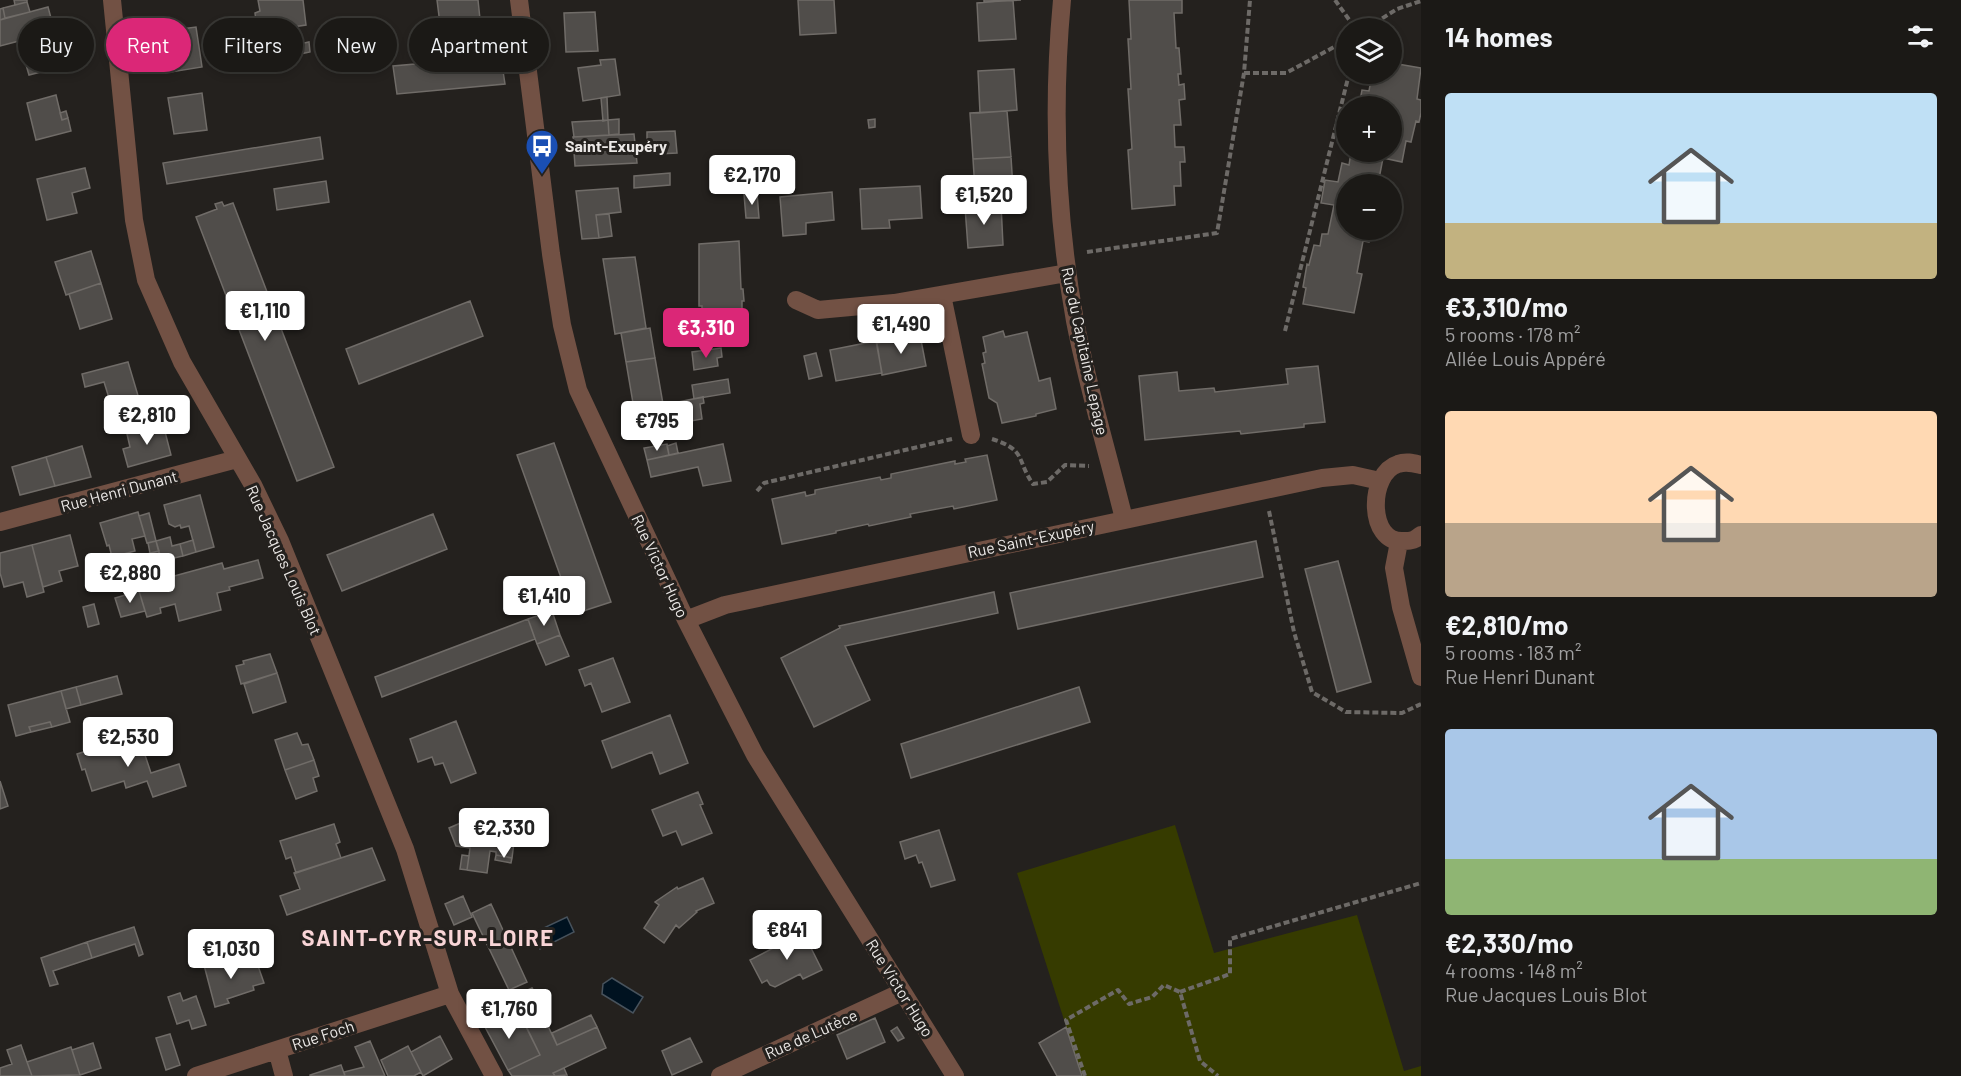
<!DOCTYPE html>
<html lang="en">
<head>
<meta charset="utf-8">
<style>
  :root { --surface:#1b1916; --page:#24221f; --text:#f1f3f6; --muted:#a0a0a1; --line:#393835; --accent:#db2777 }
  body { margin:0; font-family:Barlow,sans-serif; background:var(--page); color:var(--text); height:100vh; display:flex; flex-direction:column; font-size:22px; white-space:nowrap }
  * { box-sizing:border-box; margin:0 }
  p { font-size:20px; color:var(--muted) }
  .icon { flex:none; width:33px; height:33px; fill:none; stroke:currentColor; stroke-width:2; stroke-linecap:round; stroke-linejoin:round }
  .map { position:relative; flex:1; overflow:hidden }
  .details { display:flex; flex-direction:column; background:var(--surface); width:540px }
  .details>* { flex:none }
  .top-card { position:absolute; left:18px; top:18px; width:570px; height:54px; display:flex; gap:12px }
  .tools { position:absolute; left:1336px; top:18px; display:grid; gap:12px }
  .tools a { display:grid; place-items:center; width:66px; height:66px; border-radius:50%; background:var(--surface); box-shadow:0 3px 9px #0003,0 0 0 2px var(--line); font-size:30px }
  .price { position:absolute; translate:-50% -51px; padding:0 14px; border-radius:6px; background:#fff; color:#222; font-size:20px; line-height:39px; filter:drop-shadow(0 2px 3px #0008) }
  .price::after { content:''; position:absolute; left:50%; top:36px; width:18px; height:14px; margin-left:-9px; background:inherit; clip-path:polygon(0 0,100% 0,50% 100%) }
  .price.current { background:var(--accent); color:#fff }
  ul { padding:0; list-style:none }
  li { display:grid; align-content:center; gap:12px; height:318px; padding:0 24px }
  li span { display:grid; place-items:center; height:186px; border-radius:6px; color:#555 }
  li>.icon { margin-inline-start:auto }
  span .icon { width:108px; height:108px; fill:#fffc; stroke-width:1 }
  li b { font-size:26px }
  h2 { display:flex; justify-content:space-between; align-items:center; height:72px; padding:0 24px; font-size:26px }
  .chip { padding:0 21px; border-radius:27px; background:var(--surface); box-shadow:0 3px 9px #0003,0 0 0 2px var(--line); font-size:21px; line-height:54px }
  .chip.current { background:var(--accent); color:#fff }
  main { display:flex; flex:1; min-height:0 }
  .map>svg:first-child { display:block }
  .green { fill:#363b00 }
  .water { fill:#001220; stroke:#47525c; stroke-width:1.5 }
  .building { fill:#504d4a; stroke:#706c68; stroke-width:1.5 }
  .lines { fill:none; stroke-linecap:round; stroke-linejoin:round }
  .path { stroke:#6d6a67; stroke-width:4; stroke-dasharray:6 3; stroke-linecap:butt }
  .minor { stroke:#725144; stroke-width:18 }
  .labels { text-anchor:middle; stroke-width:6; stroke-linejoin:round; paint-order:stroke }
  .poi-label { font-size:16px; font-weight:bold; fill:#ece9e7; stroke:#24211e; text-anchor:start }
  .street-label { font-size:16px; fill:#ece9e7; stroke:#24211e }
  .district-label { font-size:22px; font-weight:bold; letter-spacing:1.5px; fill:#f9d5d7; stroke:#24211e }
</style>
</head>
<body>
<main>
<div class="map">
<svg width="1421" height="1076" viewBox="0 0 1421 1076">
  <rect width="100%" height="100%" fill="#24211e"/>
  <path class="green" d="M 1175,825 L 1214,953 L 1357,915 L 1404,1071 L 1421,1066 L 1421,1076 L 1082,1076 L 1017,873 Z"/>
  <path class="water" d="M 567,917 L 574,932 L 540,949 L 533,933 Z
    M 612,978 L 643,997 L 633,1013 L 602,994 L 603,984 Z"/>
  <path class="building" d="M 14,0 L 27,0 L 27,2 L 15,5 Z
    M 258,0 L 303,0 L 306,25 L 272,30 L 272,27 L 257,29 L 255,13 L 260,11 Z
    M 437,0 L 478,0 L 480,19 L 440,24 Z
    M 798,0 L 834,0 L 836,33 L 800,35 Z
    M 984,0 L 1021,0 L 984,2 Z
    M 1013,0 L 1016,39 L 979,41 L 977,3 Z
    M 1129,0 L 1182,0 L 1182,13 L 1174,13 L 1176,48 L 1179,48 L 1181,74 L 1178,74 L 1179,85 L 1184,84 L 1185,99 L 1179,100 L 1181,125 L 1174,125 L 1175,147 L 1184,147 L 1185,162 L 1180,162 L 1181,186 L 1174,186 L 1175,205 L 1132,209 L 1128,150 L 1132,149 L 1128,89 L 1131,89 L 1128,39 L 1131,39 Z
    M 27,2 L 30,12 L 5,18 L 3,8 Z
    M 48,7 L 64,66 L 29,75 L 19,41 L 0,46 L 0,20 Z
    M 3,8 L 5,18 L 0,20 L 0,9 Z
    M 595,12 L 598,51 L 566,52 L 564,13 Z
    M 196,27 L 202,67 L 165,73 L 159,32 Z
    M 498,39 L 505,84 L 397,94 L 393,66 L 415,64 L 414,54 L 432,53 L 433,62 L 466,58 L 464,43 Z
    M 309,42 L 310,52 L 300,54 L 299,44 Z
    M 615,59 L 620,95 L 583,101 L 578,68 L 601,65 L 600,60 Z
    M 1392,63 L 1421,68 L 1417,99 L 1421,100 L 1421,113 L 1419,122 L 1416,121 L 1411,142 L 1406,141 L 1402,162 L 1383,158 L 1378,184 L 1347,184 L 1347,230 L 1371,230 L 1369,242 L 1363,241 L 1357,273 L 1362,274 L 1354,313 L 1303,304 L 1306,288 L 1303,287 L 1307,264 L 1309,265 L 1314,245 L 1320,246 L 1322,234 L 1328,234 L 1334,205 L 1321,203 L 1325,180 L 1338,182 L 1342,163 L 1349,165 L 1351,152 L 1362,155 L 1363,152 L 1392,152 L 1392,106 L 1359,106 L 1362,90 L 1369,91 L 1371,80 L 1379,82 L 1381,74 L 1392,74 Z
    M 1014,69 L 1017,110 L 980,113 L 978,71 Z
    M 202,93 L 207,130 L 174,134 L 168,98 Z
    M 56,95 L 62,120 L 68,118 L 71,131 L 36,140 L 27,103 Z
    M 607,97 L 608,120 L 603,121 L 601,98 Z
    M 66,111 L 68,118 L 62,120 L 60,113 Z
    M 1007,111 L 1011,157 L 973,159 L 970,113 Z
    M 619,119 L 619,134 L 609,135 L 608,120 Z
    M 875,119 L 875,127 L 869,128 L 868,120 Z
    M 608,120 L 609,135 L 574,137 L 572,122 Z
    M 675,131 L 677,153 L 657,154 L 656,143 L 647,144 L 647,132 Z
    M 634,134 L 637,163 L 575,166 L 573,137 Z
    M 320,137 L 323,159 L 167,184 L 163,163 Z
    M 1011,157 L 1014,204 L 976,207 L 973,159 Z
    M 85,168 L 90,188 L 72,193 L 77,213 L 47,220 L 37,179 Z
    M 670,173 L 670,185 L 634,188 L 634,176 Z
    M 326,181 L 329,202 L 277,210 L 274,189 Z
    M 920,186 L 922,218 L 889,220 L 890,228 L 862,229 L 860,189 Z
    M 618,188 L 621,212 L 596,215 L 599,238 L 582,239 L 576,191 Z
    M 832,192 L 834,220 L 806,223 L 806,234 L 783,236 L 780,197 Z
    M 757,193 L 759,218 L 746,218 L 744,194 Z
    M 222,202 L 224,206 L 233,203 L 334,467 L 297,481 L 196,217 L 217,209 L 215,204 Z
    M 1001,204 L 1003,245 L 968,248 L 965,207 Z
    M 609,214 L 612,236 L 599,238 L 596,215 Z
    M 739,241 L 741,289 L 743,289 L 744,301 L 742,301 L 742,314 L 702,320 L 702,306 L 699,306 L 699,244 Z
    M 91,251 L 101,283 L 66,295 L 55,262 Z
    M 635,257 L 646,328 L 615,334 L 603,259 Z
    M 101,283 L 112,319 L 80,329 L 69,294 Z
    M 470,301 L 483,336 L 359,384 L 346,349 Z
    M 650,328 L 655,358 L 626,362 L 621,333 Z
    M 1003,331 L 1005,337 L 1027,332 L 1039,381 L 1050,378 L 1056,409 L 1036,414 L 1036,416 L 1002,423 L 997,403 L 989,398 L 982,364 L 985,363 L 983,353 L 986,352 L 983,337 Z
    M 920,335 L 926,366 L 882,375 L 877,343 Z
    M 876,341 L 882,373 L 836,381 L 830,350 Z
    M 721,348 L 722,357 L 717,358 L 718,366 L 694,370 L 692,352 Z
    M 816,353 L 822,376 L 809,379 L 804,356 Z
    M 655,358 L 663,404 L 634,409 L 626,362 Z
    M 128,362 L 142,409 L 115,417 L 104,382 L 85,387 L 82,374 Z
    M 1318,366 L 1325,422 L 1304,424 L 1304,427 L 1241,434 L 1240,431 L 1145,440 L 1139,376 L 1177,372 L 1179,391 L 1214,388 L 1215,392 L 1288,384 L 1286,369 Z
    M 728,379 L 730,393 L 694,399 L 692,385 Z
    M 703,397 L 704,403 L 700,404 L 702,419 L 659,427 L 657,423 L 637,427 L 634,411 Z
    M 163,424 L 171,455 L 128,467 L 123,449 L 130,447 L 127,434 Z
    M 554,443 L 611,602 L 574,614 L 517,455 Z
    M 676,443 L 678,453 L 669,455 L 667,446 Z
    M 667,444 L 669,455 L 647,460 L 644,448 Z
    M 723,444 L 731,481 L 703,486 L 698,467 L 651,477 L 647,460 Z
    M 82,446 L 91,477 L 55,486 L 46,457 Z
    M 987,455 L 997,500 L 954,509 L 953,506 L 910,514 L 911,517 L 869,526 L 868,524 L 836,531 L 836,533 L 782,544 L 772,499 L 805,492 L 806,496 L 815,494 L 815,490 L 880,477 L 881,480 L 891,478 L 891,474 L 955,461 L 955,464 L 966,462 L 965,459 Z
    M 46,457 L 55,486 L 20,495 L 12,467 Z
    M 200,495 L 214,547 L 196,552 L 189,526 L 181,528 L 180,525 L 175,527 L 169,524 L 164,505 Z
    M 138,512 L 145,536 L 132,539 L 135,551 L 112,557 L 109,545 L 107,546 L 100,523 Z
    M 149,513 L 156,541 L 147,543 L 139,516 Z
    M 433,514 L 447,549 L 342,591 L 327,555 Z
    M 70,535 L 78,566 L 59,571 L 62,581 L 43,587 L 32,545 Z
    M 170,537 L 172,546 L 180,544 L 183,556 L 161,561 L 156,541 Z
    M 193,540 L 196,552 L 183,556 L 180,544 Z
    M 156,541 L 159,551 L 150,553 L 148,543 Z
    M 1256,541 L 1263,577 L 1018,629 L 1010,593 Z
    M 32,545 L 44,592 L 27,597 L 23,582 L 4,587 L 0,573 L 0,553 Z
    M 159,551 L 161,561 L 142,566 L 139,556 Z
    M 258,560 L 263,578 L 229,587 L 230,590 L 217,593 L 221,610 L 179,621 L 175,604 L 160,608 L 161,613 L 147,617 L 139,591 L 153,587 L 152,582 L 222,563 L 224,569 Z
    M 1338,561 L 1371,682 L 1337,692 L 1305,569 Z
    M 102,565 L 105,576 L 88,581 L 86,569 Z
    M 139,591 L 145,611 L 121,617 L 115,598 Z
    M 994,592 L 998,613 L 845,646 L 870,700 L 814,727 L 781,658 L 840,628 L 839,626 Z
    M 94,604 L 99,624 L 88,627 L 83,607 Z
    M 552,611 L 560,635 L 537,644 L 528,619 Z
    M 528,619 L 535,639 L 382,697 L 375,677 Z
    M 560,635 L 569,656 L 546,665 L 537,644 Z
    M 270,654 L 277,673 L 241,684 L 236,666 L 244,664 L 243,661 Z
    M 613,658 L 630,702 L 602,712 L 591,683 L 585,686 L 579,670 Z
    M 277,673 L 286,702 L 253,713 L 244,684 Z
    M 117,676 L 122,694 L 81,705 L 76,687 Z
    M 76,687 L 81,705 L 66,709 L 61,691 Z
    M 1079,687 L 1090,722 L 911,778 L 901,744 Z
    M 61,691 L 70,722 L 52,727 L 50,722 L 29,727 L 31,732 L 16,736 L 8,705 Z
    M 670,715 L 688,763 L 660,774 L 652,752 L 612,768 L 602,741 Z
    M 456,721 L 476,773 L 451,783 L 443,763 L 435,765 L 432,757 L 418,762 L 410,739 Z
    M 50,722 L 52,727 L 31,732 L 29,727 Z
    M 297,733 L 302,745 L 308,744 L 314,760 L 285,770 L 275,740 Z
    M 138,734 L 151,773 L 179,764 L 186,786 L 153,797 L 147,781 L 126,788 L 124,781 L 92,791 L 85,769 L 82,770 L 77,754 Z
    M 314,760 L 319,776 L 313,778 L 317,791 L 296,799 L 285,770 Z
    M 0,781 L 8,806 L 0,809 Z
    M 698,792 L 703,804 L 700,805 L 712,833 L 682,845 L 676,831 L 663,836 L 652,810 Z
    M 493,809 L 490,830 L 515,834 L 512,858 L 496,855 L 496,852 L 490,851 L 487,873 L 467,870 L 470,848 L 456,846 L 449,828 Z
    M 334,824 L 340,842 L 336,844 L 341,858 L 296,873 L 291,857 L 286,859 L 280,841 Z
    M 939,830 L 955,880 L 931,887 L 922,862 L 919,863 L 916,855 L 905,859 L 900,842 Z
    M 372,848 L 385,880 L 287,915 L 280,896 L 300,889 L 294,873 Z
    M 462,855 L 469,856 L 467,870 L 460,869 Z
    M 496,855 L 512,858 L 511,863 L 495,860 Z
    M 703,878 L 714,903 L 696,911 L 697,912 L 679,928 L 676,925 L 664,943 L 644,928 L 659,905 L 655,902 L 677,887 L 678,889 Z
    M 463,896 L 472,917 L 454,925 L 445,904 Z
    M 491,904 L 527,982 L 509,990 L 472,913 Z
    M 134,927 L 143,954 L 139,956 L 135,944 L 92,958 L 87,942 Z
    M 802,930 L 822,970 L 803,979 L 800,974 L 775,987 L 770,985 L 767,980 L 762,983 L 750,960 L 785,942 L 784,940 Z
    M 87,942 L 92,958 L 53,971 L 58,984 L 50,986 L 41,958 Z
    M 218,957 L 222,959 L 226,970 L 245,963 L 246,967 L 257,963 L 264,983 L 253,986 L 254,990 L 227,999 L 229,1003 L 215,1007 L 204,965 L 206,961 Z
    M 532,988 L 542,1004 L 538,1005 L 557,1045 L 597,1027 L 606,1048 L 553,1073 L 555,1076 L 512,1076 L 508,1070 L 540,1055 L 512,997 Z
    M 180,993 L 183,1001 L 196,996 L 206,1025 L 192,1029 L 189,1020 L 177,1024 L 168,997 Z
    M 488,997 L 492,1005 L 477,1012 L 474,1004 Z
    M 492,1005 L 507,1032 L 525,1025 L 540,1055 L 508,1070 L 477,1012 Z
    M 591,1015 L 597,1027 L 557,1045 L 552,1033 Z
    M 875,1018 L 885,1042 L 847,1059 L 837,1035 Z
    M 897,1027 L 904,1038 L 898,1041 L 891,1031 Z
    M 1066,1027 L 1082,1076 L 1057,1076 L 1039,1043 Z
    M 170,1034 L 180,1065 L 166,1070 L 156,1038 Z
    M 440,1036 L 452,1059 L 423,1076 L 411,1052 Z
    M 690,1038 L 702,1062 L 672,1075 L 662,1051 Z
    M 370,1041 L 385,1076 L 345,1076 L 344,1072 L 364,1067 L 355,1047 Z
    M 93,1043 L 101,1068 L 80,1075 L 72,1050 Z
    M 21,1045 L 32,1076 L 0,1076 L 0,1068 L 12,1064 L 7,1050 Z
    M 408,1046 L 421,1072 L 414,1076 L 388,1076 L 381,1060 Z
    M 71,1047 L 80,1075 L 32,1076 L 27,1062 Z
    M 341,1065 L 345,1076 L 310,1076 L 310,1075 Z
    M 564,1068 L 567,1075 L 555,1076 L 553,1073 Z"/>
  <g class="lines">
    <path class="path" d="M 1335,0 L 1355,28
      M 1367,28 L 1397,9 L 1421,1
      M 1244,73 L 1286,73 L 1347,40
      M 1087,252 L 1217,233 L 1244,73 L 1250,0
      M 1285,331 L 1349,74
      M 992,439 C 1027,450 1016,460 1033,484 L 1047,482 L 1065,465 L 1089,466
      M 757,491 L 764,483 L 952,439
      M 1269,511 L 1294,632 L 1312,692 L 1346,712 L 1402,713 L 1421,704
      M 1180,992 L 1230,974 L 1230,939 L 1421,883
      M 1085,1076 L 1066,1020 L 1118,990 L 1129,1004 L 1152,997 L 1164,985 L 1180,992 L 1200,1061 L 1218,1076"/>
    <path class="minor" d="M 112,0 L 134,220 L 146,280 L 182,362 L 253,485 L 280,541 L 405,849 L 450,994 L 494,1076
      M 519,0 L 551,254 L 562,325 L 578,390 L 686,620 L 755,755 L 955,1076
      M 1062,0 C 1052,107 1056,215 1075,321 C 1088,388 1108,454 1124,519
      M 942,295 L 971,435
      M 796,300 L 818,310 L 894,303 L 1067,273
      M 1421,465 C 1413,463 1406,461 1398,464 C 1368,473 1367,544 1404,541 C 1412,541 1415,540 1421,535
      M 0,522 L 237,459
      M 1399,542 L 1394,568 L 1401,607 L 1421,677
      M 686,620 L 725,605 L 1322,478 L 1353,475 L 1380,481
      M 277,1050 L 284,1076
      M 196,1076 L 450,994
      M 720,1076 L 902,992"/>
  </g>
  <defs>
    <symbol id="bus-pin" viewBox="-11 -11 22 30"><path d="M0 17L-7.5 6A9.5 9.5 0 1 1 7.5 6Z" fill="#1a4fb4" stroke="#24211e"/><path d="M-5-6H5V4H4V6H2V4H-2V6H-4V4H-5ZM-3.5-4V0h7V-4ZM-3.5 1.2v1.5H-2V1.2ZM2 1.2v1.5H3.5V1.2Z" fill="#fff"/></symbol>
  </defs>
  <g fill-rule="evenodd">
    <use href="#bus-pin" x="523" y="127" width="38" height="52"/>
  </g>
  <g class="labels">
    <g class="poi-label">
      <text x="565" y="152">Saint-Exupéry</text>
    </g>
    <g class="street-label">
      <text transform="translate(1085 351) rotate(78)" y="6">Rue du Capitaine Lepage</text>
      <text transform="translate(119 491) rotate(-15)" y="6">Rue Henri Dunant</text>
      <text transform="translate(1031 539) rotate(-12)" y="6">Rue Saint-Exupéry</text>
      <text transform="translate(284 560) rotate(66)" y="6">Rue Jacques Louis Blot</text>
      <text transform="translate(660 566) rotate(65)" y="6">Rue Victor Hugo</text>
      <text transform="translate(900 988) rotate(58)" y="6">Rue Victor Hugo</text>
      <text transform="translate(811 1034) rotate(-24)" y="6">Rue de Lutèce</text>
      <text transform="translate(323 1035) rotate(-18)" y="6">Rue Foch</text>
    </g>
    <g class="district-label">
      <text x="428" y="946">SAINT-CYR-SUR-LOIRE</text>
    </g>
  </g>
</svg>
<div class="tools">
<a><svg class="icon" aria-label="layers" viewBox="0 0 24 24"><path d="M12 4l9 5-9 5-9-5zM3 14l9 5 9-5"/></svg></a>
<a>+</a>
<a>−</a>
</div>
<b class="price" style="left:752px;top:206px">€2,170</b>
<b class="price" style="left:984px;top:226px">€1,520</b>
<b class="price" style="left:265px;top:342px">€1,110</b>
<b class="price" style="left:901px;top:355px">€1,490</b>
<b class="price current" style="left:706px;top:359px">€3,310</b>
<b class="price" style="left:147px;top:446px">€2,810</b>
<b class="price" style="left:657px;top:452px">€795</b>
<b class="price" style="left:130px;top:604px">€2,880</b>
<b class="price" style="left:544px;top:627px">€1,410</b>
<b class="price" style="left:128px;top:768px">€2,530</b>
<b class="price" style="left:504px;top:859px">€2,330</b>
<b class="price" style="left:787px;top:961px">€841</b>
<b class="price" style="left:231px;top:980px">€1,030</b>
<b class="price" style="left:509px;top:1040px">€1,760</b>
<div class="top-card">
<a class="chip">Buy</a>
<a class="chip current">Rent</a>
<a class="chip">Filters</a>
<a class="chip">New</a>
<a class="chip">Apartment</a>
</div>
</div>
<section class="details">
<h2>14 homes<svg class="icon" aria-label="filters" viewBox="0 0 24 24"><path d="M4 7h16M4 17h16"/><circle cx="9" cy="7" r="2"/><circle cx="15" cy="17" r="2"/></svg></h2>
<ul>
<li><span style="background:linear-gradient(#bfe0f5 70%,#c2b280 0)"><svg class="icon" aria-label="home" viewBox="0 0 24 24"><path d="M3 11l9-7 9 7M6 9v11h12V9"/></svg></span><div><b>€3,310/mo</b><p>5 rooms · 178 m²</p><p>Allée Louis Appéré</p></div></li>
<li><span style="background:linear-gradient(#ffd9b3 60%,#b9a48a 0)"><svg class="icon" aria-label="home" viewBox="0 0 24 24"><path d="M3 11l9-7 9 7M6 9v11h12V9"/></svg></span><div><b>€2,810/mo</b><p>5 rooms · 183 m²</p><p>Rue Henri Dunant</p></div></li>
<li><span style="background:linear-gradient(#a9c7e8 70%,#8fb573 0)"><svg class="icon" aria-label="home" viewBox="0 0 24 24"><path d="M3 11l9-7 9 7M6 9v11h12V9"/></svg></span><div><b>€2,330/mo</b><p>4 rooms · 148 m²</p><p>Rue Jacques Louis Blot</p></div></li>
</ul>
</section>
</main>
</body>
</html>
